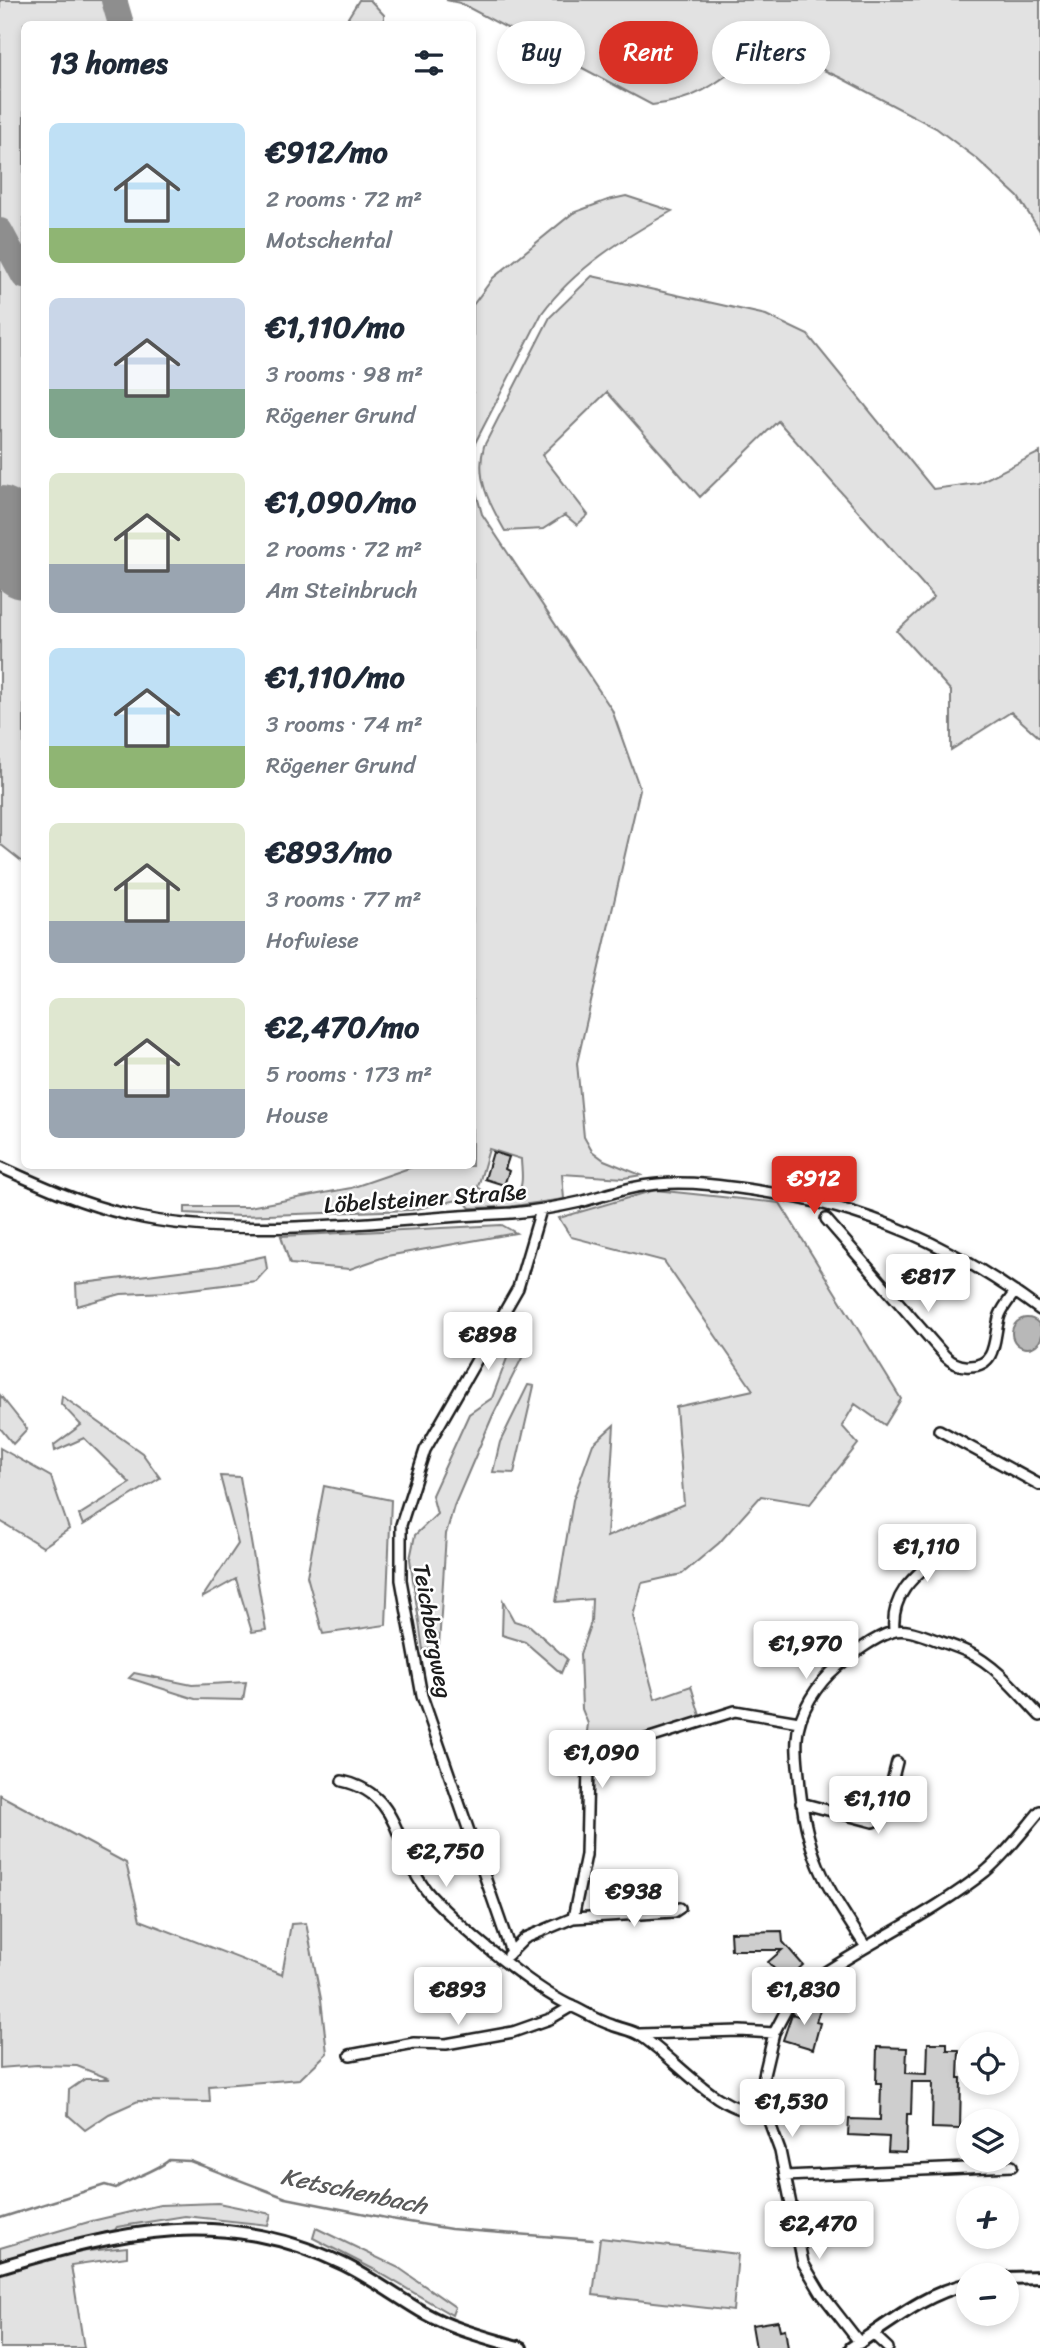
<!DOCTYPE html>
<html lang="en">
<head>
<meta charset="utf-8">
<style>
  :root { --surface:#fff; --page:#f2f2f3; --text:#1f2937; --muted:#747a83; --accent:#d93025 }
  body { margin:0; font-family:Sriracha,sans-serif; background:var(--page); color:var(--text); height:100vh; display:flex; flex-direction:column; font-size:26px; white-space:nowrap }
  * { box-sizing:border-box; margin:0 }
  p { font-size:23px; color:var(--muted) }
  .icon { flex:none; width:38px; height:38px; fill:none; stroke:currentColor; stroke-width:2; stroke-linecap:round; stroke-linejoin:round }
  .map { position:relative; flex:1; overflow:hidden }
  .drawer { position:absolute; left:21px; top:21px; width:455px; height:1148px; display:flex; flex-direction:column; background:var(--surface); border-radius:10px; box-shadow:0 4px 10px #0003 }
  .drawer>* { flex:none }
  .banner { position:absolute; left:497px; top:21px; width:438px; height:63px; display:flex; gap:14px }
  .fabs { position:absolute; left:956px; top:2032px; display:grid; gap:14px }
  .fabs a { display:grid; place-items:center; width:63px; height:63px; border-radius:50%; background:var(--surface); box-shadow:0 4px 10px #0003; font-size:35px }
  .price { position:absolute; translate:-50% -60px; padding:0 16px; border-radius:7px; background:#fff; color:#222; font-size:23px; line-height:46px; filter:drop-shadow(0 2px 4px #0008) }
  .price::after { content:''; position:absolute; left:50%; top:42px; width:21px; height:16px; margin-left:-10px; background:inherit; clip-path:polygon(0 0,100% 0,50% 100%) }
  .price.on { background:var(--accent); color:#fff }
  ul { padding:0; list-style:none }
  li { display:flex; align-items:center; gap:21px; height:175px; padding:0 28px }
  li span { display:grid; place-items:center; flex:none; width:196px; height:140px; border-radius:10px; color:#555 }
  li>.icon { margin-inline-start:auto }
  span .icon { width:84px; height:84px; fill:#fffc; stroke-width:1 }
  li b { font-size:30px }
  h2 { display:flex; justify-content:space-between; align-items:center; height:84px; padding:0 28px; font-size:30px }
  .pill { padding:0 24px; border-radius:32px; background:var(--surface); box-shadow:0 4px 10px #0003; font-size:24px; line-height:63px }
  .pill.on { background:var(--accent); color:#fff }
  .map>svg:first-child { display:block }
  .green { fill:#e2e2e2; stroke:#7f7f7f; stroke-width:2; fill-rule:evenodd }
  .water { fill:#b8b8b8; stroke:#7a7a7a; stroke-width:2 }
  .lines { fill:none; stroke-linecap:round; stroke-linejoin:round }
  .stream { stroke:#7a7a7a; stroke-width:2.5 }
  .taxiway { stroke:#8e8e8e; stroke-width:26 }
  .runway { stroke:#8e8e8e; stroke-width:68 }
  .building { fill:#cecece; stroke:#1c1c1c; stroke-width:2 }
  .minor-casing { stroke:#1c1c1c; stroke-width:14 }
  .tertiary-casing { stroke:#1c1c1c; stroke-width:16 }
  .minor { stroke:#fff; stroke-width:9 }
  .tertiary { stroke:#fff; stroke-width:10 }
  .labels { text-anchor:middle; stroke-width:5; stroke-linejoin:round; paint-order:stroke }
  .street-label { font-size:23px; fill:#1c1c1c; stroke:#fff }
  .water-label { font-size:24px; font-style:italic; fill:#5a5a5a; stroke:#fff }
</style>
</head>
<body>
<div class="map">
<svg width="1040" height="2348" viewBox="0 0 1040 2348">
  <rect width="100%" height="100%" fill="#fff"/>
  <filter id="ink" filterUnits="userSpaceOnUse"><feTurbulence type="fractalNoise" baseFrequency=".0143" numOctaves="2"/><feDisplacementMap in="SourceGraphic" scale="14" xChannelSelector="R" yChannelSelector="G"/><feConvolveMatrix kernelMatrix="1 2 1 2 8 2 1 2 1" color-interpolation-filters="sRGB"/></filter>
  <g filter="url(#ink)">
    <path class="green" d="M 0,0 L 109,0 L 116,24 L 24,24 L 24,863 L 0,844 Z
      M 359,0 L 370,0 L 384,15 L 384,24 L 344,24 Z
      M 446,0 L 1040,0 L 1040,231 L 1018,197 L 977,159 L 936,128 L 841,78 L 793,56 L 779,74 L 747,60 C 715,85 694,101 652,105 L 460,3 Z
      M 626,196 L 672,211 C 624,238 575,268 542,313 L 473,447 L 473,305 L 493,278 L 573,213 L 608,200 Z
      M 592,276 L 766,315 L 808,335 L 933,489 L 978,483 L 1040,452 L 1040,738 L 1011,712 L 951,750 L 951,691 L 897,631 L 934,597 L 778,421 L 700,497 L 607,392 L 542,455 L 588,515 L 577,525 L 565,515 L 543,529 L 505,531 C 489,503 475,478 484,446 L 550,317 Z
      M 473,481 L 482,514 L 612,710 L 640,789 L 577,1063 L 584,1137 L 592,1151 L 604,1160 L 641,1175 L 624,1178 L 562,1174 L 564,1199 L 507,1207 L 470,1208 L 462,1199 L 412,1210 L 240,1216 L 185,1213 L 185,1207 L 249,1207 L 351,1188 L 415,1166 L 472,1166 ZM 489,1149 L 521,1159 C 521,1168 524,1181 520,1188 C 513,1199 487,1196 478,1187 Z
      M 655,1190 L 780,1203 L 901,1399 L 885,1425 L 855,1404 L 842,1426 L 858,1444 L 810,1504 L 761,1496 L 719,1543 L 682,1574 L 642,1583 L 633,1616 L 655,1699 L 691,1686 L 701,1719 L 603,1747 L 585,1747 L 588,1724 L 582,1709 L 580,1654 L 591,1622 L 592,1599 L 556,1602 L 573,1500 L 593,1444 L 614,1425 L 607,1537 L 684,1504 L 676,1407 L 753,1390 L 664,1261 L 571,1237 L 559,1218 Z
      M 502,1225 L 516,1233 L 387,1256 L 350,1269 L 290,1264 L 281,1236 Z
      M 265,1256 L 267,1269 L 256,1281 L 167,1292 L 121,1294 L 77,1306 L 76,1284 L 219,1266 Z
      M 528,1337 L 524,1354 L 493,1415 L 454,1506 L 446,1534 L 439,1645 L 423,1650 L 410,1559 L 415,1535 L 437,1514 L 432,1495 L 469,1414 L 492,1398 L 512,1345 Z
      M 528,1385 L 534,1386 L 514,1473 L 493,1472 L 500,1442 Z
      M 0,1395 L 27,1429 L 13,1444 L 0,1428 Z
      M 62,1396 L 142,1453 L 160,1478 L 83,1525 L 79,1515 L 130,1483 L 84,1438 L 55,1451 L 54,1445 L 81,1425 L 61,1404 Z
      M 0,1448 L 51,1477 L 69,1529 L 43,1547 L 0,1521 Z
      M 220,1476 L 240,1477 L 266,1630 L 252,1632 L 236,1579 L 202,1598 L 238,1544 Z
      M 324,1486 L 391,1500 L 386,1625 L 323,1634 L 307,1576 Z
      M 503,1601 L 514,1621 L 530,1626 L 567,1659 L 561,1673 L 525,1642 L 502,1635 Z
      M 134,1673 L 192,1685 L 246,1682 L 243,1700 L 195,1699 L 129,1678 Z
      M 0,1795 L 126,1863 L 140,1920 L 282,1975 L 291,1924 L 306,1923 L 321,1999 L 327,2053 L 300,2079 L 209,2086 L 210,2102 L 138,2101 L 109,2114 L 85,2130 L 68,2115 L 69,2090 L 85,2079 L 110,2079 L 77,2066 L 37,2065 L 0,2068 Z
      M 218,2203 L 271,2214 L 268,2225 L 185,2216 L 117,2227 L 115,2230 L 0,2260 L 0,2248 L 92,2221 L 160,2205 Z
      M 316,2228 L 399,2268 L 455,2307 L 452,2315 L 373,2269 L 313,2238 Z
      M 600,2238 L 738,2254 L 733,2311 L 593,2295 Z
      M 127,2247 L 127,2257 L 71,2265 L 84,2348 L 0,2348 L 0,2271 L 68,2253 Z"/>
    <path class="water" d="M1012 1333a15 15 0 1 1 30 0a15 15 0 1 1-30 0Z"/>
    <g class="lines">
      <path class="stream" d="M 0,2218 L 105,2185 L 116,2188 C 131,2178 159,2170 169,2160 L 190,2161 L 286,2198 L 391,2219 L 451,2229 L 593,2240"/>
      <path class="taxiway" d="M 114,0 L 121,24
        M 0,231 L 24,276"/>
      <path class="runway" d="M 0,520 L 24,565"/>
    </g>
    <path class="building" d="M 493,1152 L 509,1157 L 505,1169 L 509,1171 L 504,1185 L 485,1179 Z
      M 782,1931 L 783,1942 L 803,1965 L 785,1981 L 768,1962 L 782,1950 L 731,1950 L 730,1932 Z
      M 806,2002 L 821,2006 L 816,2022 L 820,2023 L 813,2049 L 783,2040 L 792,2014 L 801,2017 Z
      M 928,2043 L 947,2043 L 947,2050 L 959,2050 L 958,2078 L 961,2078 L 960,2129 L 932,2128 L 933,2082 L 912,2082 L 911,2114 L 907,2114 L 906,2153 L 888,2152 L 889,2137 L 848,2135 L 849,2119 L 880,2120 L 881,2083 L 876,2083 L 877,2047 L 907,2048 L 906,2073 L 927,2074 Z
      M 778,2321 L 780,2330 L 785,2329 L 788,2348 L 756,2348 L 752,2325 Z"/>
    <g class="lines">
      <defs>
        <path id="minor" d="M 0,1167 C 42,1186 84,1205 129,1215 C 244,1242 393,1218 512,1213 C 535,1211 558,1207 580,1202 C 606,1195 631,1186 658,1184 C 691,1181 726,1186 759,1191 C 867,1207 953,1245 1040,1310
          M 826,1219 L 945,1356 C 952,1363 960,1367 970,1366 C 999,1366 993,1334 1000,1315 C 1003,1307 1010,1299 1015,1292
          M 939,1430 L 1040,1485
          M 894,1630 C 890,1585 928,1568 955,1541
          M 342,1781 C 406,1795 393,1855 431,1896 C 461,1928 530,1986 569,2005 C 583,2011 597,2020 612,2025 C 621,2029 633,2030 641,2036 C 679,2061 717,2114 764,2113
          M 801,1803 L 873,1822 L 883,1817 L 897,1762
          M 573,1918 L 674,1912 L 680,1908
          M 866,1947 C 824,1883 805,1855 799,1776 C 798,1764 796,1751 797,1739 C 798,1712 818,1683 838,1666 C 853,1654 873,1638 892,1632 C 903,1628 917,1633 928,1637 C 941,1642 955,1646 968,1652 C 996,1665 1019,1694 1040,1716
          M 511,1952 L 422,1696 L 401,1580 L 401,1525 L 425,1450 L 518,1288 L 541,1210
          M 508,1955 L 525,1938 L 573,1918 L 586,1855 L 588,1768 L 596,1755 L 735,1711 L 799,1722
          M 639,2034 L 740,2031 L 774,2033
          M 350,2055 L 414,2043 L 446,2044 L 513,2032 L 550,2019 L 572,2006
          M 785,2176 L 1012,2166
          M 873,2334 L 888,2348
          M 860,2343 L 821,2293 L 803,2263 L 780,2151 L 762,2102 L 764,2075 L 774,2033 L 793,1997 L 803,1987 C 862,1945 930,1916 986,1871 C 1007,1853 1023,1831 1040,1811"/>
        <path id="tertiary" d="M 0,2267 C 122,2231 222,2206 343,2264 C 372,2278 398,2298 426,2314 C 455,2330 489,2338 521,2348
          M 1006,2278 L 1040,2277
          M 851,2348 C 889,2324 923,2294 968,2284"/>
      </defs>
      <use href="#minor" class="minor-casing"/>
      <use href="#tertiary" class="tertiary-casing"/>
      <use href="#minor" class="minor"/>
      <use href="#tertiary" class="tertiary"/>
    </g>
  </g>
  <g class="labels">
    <g class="street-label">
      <text transform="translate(425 1198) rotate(-4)" y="8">Löbelsteiner Straße</text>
      <text transform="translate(433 1631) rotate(80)" y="8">Teichbergweg</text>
    </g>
    <g class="water-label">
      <text transform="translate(354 2191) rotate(12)" y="8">Ketschenbach</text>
    </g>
  </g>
</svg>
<div class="fabs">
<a><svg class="icon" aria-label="locate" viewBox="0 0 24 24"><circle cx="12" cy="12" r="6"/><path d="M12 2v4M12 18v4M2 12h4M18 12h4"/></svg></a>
<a><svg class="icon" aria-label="layers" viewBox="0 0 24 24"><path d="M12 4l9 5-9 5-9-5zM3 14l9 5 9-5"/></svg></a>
<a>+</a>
<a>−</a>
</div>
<b class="price on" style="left:814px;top:1216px">€912</b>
<b class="price" style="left:928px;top:1314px">€817</b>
<b class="price" style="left:488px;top:1372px">€898</b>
<b class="price" style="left:927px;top:1584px">€1,110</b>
<b class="price" style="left:806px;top:1681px">€1,970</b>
<b class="price" style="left:602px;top:1790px">€1,090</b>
<b class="price" style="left:878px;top:1836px">€1,110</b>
<b class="price" style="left:446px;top:1889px">€2,750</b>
<b class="price" style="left:634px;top:1929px">€938</b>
<b class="price" style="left:458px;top:2027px">€893</b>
<b class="price" style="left:804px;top:2027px">€1,830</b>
<b class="price" style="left:792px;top:2139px">€1,530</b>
<b class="price" style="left:819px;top:2261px">€2,470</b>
<div class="banner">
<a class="pill">Buy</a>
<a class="pill on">Rent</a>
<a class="pill">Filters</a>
</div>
<section class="drawer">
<h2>13 homes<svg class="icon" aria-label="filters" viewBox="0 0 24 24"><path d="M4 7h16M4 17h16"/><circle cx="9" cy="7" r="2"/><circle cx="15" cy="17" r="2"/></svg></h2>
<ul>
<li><span style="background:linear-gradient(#bfe0f5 75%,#8fb573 0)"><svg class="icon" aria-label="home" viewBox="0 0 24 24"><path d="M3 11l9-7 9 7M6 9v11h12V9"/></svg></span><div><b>€912/mo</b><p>2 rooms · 72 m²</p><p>Motschental</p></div></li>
<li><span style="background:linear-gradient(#c9d6e8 65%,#7fa58c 0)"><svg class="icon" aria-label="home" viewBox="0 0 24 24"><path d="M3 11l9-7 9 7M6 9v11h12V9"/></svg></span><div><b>€1,110/mo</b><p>3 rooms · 98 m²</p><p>Rögener Grund</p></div></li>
<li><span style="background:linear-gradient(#dfe7d0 65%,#9aa5b1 0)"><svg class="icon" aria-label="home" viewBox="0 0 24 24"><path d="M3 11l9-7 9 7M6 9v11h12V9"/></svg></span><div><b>€1,090/mo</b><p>2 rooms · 72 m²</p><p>Am Steinbruch</p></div></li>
<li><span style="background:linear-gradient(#bfe0f5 70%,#8fb573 0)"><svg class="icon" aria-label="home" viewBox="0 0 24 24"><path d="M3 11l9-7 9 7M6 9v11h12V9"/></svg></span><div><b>€1,110/mo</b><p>3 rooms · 74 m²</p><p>Rögener Grund</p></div></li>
<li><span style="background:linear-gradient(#dfe7d0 70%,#9aa5b1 0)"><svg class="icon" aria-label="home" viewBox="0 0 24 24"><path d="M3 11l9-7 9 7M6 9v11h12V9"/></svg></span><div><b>€893/mo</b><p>3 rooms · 77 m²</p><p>Hofwiese</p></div></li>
<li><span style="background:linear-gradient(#dfe7d0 65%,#9aa5b1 0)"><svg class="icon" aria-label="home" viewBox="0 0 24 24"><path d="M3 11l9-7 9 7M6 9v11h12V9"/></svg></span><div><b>€2,470/mo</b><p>5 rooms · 173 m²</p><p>House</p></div></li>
</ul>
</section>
</div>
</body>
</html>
